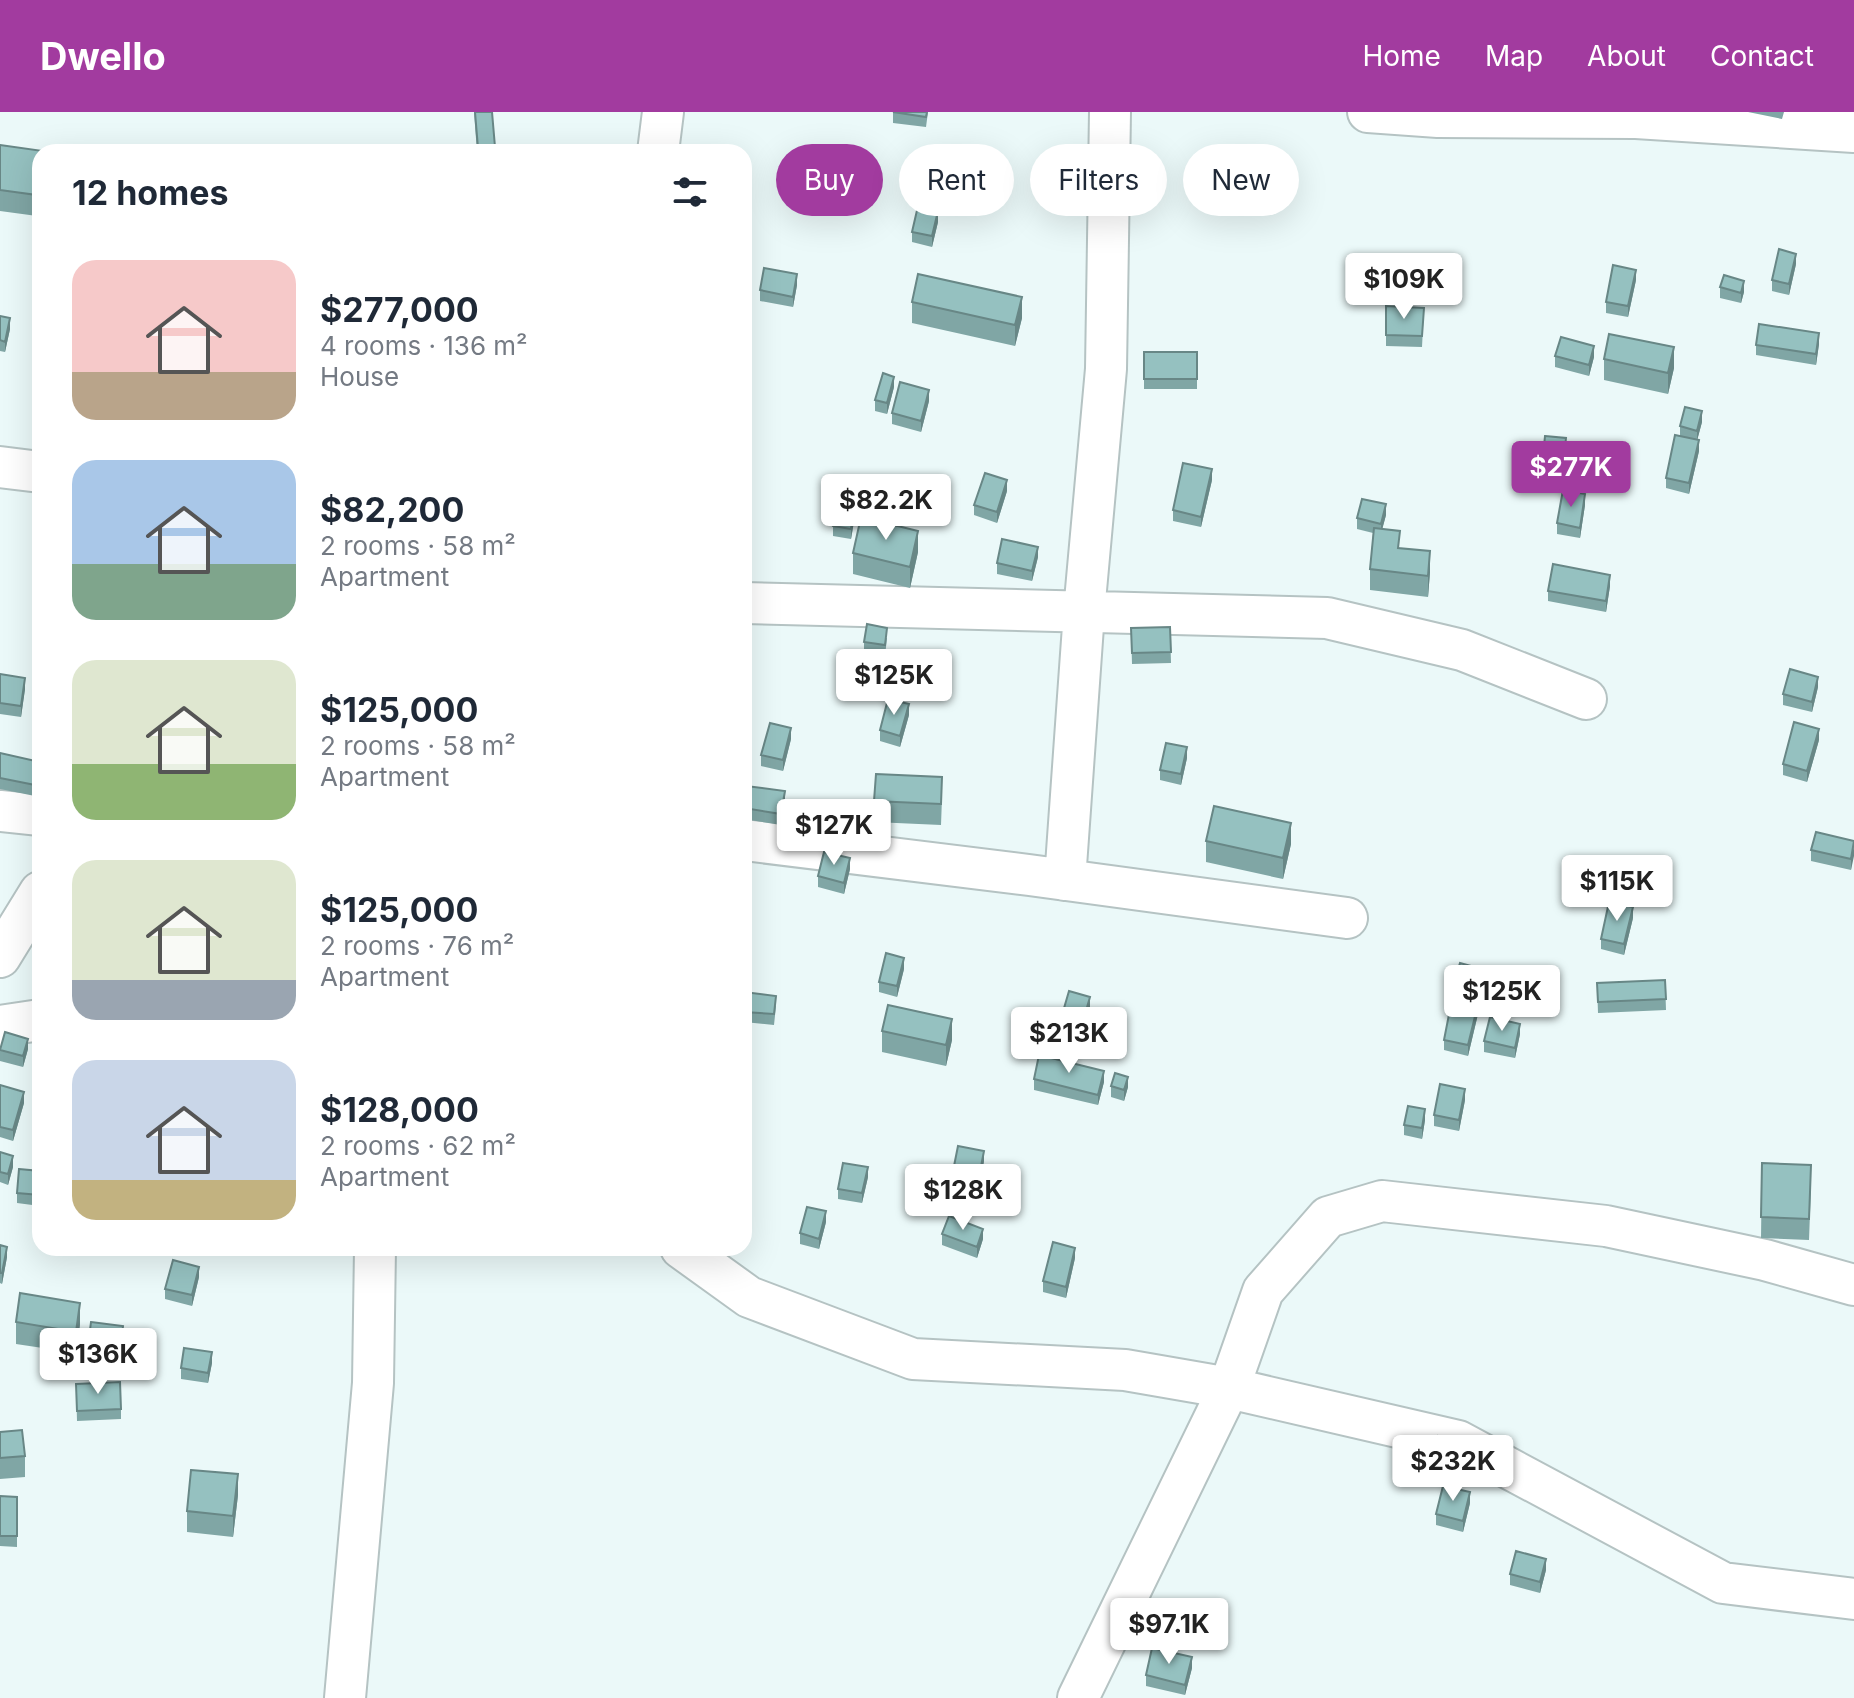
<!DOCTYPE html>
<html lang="en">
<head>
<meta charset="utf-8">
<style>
  :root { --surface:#fff; --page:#f6f6f7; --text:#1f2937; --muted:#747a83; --accent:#a23b9f }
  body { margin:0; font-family:Inter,sans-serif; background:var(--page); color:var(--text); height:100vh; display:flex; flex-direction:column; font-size:30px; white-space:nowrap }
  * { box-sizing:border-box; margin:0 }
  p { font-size:26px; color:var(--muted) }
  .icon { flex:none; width:44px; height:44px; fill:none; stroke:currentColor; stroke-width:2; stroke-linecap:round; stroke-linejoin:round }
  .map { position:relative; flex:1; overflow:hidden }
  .side { position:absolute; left:32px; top:32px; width:720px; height:1112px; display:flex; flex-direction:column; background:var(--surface); border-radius:24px; box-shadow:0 8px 32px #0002 }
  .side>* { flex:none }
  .hud { position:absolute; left:776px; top:32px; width:760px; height:72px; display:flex; gap:16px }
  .price { position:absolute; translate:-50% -68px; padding:0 18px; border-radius:8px; background:#fff; color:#222; font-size:26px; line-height:52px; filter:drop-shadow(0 2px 4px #0008) }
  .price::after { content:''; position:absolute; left:50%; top:48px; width:24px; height:18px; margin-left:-12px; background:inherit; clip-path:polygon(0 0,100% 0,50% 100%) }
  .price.active { background:var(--accent); color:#fff }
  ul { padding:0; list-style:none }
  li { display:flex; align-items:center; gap:24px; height:200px; padding:0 40px }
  li span { display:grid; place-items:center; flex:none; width:224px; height:160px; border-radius:24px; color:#555 }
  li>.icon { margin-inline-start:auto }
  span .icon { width:96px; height:96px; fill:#fffc; stroke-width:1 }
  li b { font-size:34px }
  h2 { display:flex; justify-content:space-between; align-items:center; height:96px; padding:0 40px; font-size:34px }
  .tag { padding:0 28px; border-radius:36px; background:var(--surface); box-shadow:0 8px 32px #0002; font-size:28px; line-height:72px }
  .tag.active { background:var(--accent); color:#fff }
  header { display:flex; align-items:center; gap:48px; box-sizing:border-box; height:112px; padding:0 40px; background:var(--accent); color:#fff }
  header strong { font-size:38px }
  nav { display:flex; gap:44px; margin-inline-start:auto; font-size:28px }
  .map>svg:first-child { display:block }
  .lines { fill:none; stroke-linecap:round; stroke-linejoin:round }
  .minor-casing { stroke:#b5c3c3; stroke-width:44 }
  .minor { stroke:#fff; stroke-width:40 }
  .wall { fill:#80a6a5 }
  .shaded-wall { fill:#688786 }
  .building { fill:#95c1c0; stroke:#688786; stroke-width:2 }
</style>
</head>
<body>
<header>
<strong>Dwello</strong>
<nav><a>Home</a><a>Map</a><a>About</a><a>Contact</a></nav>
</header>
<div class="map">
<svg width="1854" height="1586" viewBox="0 0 1854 1586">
  <rect width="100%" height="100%" fill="#ebf9f9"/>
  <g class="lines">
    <defs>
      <path id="minor" d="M 1368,0 L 1438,5 L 1636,6 L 1854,20
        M 658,40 L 663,0
        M 0,355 L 40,360
        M 744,491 L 1327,506 L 1462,538 L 1586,587
        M 0,699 L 40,703
        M 744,728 L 1029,763 L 1347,806
        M 1065,768 L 1084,500 L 1106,257 L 1110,0
        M 0,845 L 40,780
        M 0,914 L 40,908
        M 681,1136 L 749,1185 L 913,1247 L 1125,1258 L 1229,1276 L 1458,1329 L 1723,1471 L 1854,1487
        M 345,1586 L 373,1271 L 375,1136
        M 1078,1586 L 1229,1276 L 1263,1179 L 1328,1105 L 1382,1089 L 1606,1114 L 1765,1148 L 1854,1173"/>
    </defs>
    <use href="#minor" class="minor-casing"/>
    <use href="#minor" class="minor"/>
  </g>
  <path class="wall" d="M 474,0 L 492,0 L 495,40 L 477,40 Z
    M 893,0 L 928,0 L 926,15 L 893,11 Z
    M 1748,0 L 1784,0 L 1782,7 Z
    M 0,33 L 40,40 L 40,80 L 37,104 L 0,99 Z
    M 938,110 L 932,135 L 912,130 L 912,120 Z
    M 1796,152 L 1789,183 L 1772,179 L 1772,168 Z
    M 1636,168 L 1628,205 L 1606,201 L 1606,190 Z
    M 797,173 L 793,195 L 760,189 L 760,178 Z
    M 1720,175 L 1744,180 L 1741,191 L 1720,186 Z
    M 912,190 L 1022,206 L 1015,234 L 912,211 Z
    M 1386,194 L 1424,196 L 1422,235 L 1386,234 Z
    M 0,204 L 10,217 L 5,240 L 0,239 Z
    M 1819,232 L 1816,253 L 1756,243 L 1756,233 Z
    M 1144,240 L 1197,240 L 1197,277 L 1144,277 Z
    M 1555,244 L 1594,245 L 1589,264 L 1555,255 Z
    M 1604,247 L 1674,256 L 1668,282 L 1604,268 Z
    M 894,275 L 887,302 L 875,299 L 875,288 Z
    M 929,289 L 921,320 L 892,312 L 892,301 Z
    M 1702,310 L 1697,328 L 1699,339 L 1689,382 L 1666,376 L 1666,366 L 1680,324 L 1680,314 Z
    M 1566,337 L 1562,377 L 1541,374 L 1541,364 Z
    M 1212,368 L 1201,415 L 1173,409 L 1173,398 Z
    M 744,379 L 746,379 L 745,427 L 744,427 Z
    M 1007,379 L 997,411 L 974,403 L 974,393 Z
    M 858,386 L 851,427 L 833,424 L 833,414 Z
    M 1585,393 L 1580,426 L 1557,422 L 1557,411 Z
    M 1386,403 L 1382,417 L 1400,436 L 1430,460 L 1428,485 L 1370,478 L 1370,457 L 1373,421 L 1357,417 L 1357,406 Z
    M 918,440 L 910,476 L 853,462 L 853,441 Z
    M 1038,445 L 1032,469 L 997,462 L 997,451 Z
    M 1610,474 L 1606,500 L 1548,489 L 1548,479 Z
    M 1170,515 L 1171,551 L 1132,552 L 1131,516 Z
    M 887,526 L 885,544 L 864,540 L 864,530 Z
    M 0,562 L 25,577 L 21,605 L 0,602 Z
    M 1818,575 L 1812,600 L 1783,593 L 1783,582 Z
    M 909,603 L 900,635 L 880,629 L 880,618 Z
    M 791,627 L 783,659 L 761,654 L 761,643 Z
    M 1819,628 L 1807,670 L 1783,663 L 1783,652 Z
    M 0,641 L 40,650 L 40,685 L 0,677 Z
    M 1187,646 L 1181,673 L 1160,668 L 1160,658 Z
    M 744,683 L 785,690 L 781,713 L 744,707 Z
    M 942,686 L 941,713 L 874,710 L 874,689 Z
    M 1206,729 L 1291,732 L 1283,767 L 1206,750 Z
    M 1854,729 L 1851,758 L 1811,749 L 1811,738 Z
    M 850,757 L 844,782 L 818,775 L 818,764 Z
    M 1633,806 L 1624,843 L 1601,837 L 1601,827 Z
    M 904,857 L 897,885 L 879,880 L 879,870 Z
    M 1665,868 L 1666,898 L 1598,901 L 1597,871 Z
    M 1454,871 L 1500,872 L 1495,892 L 1454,881 Z
    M 744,880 L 776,894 L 774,913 L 744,910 Z
    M 1090,896 L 1081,927 L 1060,921 L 1060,910 Z
    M 1478,902 L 1468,944 L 1444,938 L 1444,928 Z
    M 882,919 L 952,928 L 946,954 L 882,940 Z
    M 1520,922 L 1515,946 L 1484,940 L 1484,929 Z
    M 28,937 L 23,955 L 0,949 L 0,938 Z
    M 1034,967 L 1104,970 L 1098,993 L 1034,978 Z
    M 0,973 L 24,991 L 13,1029 L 0,1025 Z
    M 1111,974 L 1128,975 L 1124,989 L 1111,985 Z
    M 1465,988 L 1459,1019 L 1434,1014 L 1434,1003 Z
    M 1425,1008 L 1422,1027 L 1404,1023 L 1404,1013 Z
    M 0,1040 L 13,1055 L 8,1073 L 0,1070 Z
    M 984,1049 L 977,1085 L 951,1080 L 951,1069 Z
    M 1762,1051 L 1811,1074 L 1809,1128 L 1761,1126 Z
    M 40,1059 L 40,1094 L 17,1091 L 17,1081 Z
    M 868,1065 L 862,1091 L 838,1087 L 838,1077 Z
    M 826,1110 L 819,1137 L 800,1132 L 800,1121 Z
    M 942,1122 L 983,1127 L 977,1146 L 942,1133 Z
    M 0,1133 L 7,1145 L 2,1172 L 0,1171 Z
    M 1075,1146 L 1066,1186 L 1043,1180 L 1043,1169 Z
    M 199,1165 L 192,1194 L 165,1187 L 165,1177 Z
    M 16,1210 L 80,1212 L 76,1241 L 16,1232 Z
    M 123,1225 L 120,1249 L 88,1245 L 88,1234 Z
    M 212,1251 L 208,1271 L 181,1267 L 181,1256 Z
    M 76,1272 L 121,1297 L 121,1307 L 77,1309 Z
    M 0,1320 L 25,1344 L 25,1365 L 0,1367 Z
    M 1464,1343 L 1457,1369 L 1430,1361 L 1430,1350 Z
    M 238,1383 L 233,1425 L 187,1420 L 187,1399 Z
    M 0,1384 L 17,1385 L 17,1435 L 0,1434 Z
    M 1470,1391 L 1463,1420 L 1436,1413 L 1436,1402 Z
    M 1546,1458 L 1540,1481 L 1510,1473 L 1510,1462 Z
    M 1192,1556 L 1185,1583 L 1146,1574 L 1146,1563 Z"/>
  <path class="shaded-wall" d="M 40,59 L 40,80 L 37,104 L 37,83 Z
    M 938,99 L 938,110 L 932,135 L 932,124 Z
    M 1796,142 L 1796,152 L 1789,183 L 1789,172 Z
    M 1636,158 L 1636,168 L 1628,205 L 1628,194 Z
    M 797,162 L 797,173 L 793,195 L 793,185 Z
    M 1744,169 L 1744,180 L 1741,191 L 1741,181 Z
    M 1022,185 L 1022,206 L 1015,234 L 1015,213 Z
    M 10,206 L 10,217 L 5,240 L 5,230 Z
    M 1819,221 L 1819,232 L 1816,253 L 1816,242 Z
    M 1594,234 L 1594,245 L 1589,264 L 1589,253 Z
    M 1674,235 L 1674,256 L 1668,282 L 1668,261 Z
    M 894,265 L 894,275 L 887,302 L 887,291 Z
    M 929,278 L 929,289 L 921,320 L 921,309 Z
    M 1702,299 L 1702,310 L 1697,329 L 1697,319 Z
    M 1566,326 L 1566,337 L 1562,377 L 1562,366 Z
    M 1699,328 L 1699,339 L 1689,382 L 1689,371 Z
    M 1212,357 L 1212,368 L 1201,415 L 1201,405 Z
    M 1007,368 L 1007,379 L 997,411 L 997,400 Z
    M 858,375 L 858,386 L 851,427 L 851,417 Z
    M 1585,382 L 1585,393 L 1580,426 L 1580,416 Z
    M 1386,392 L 1386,403 L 1381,422 L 1381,412 Z
    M 918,419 L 918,440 L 910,476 L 910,455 Z
    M 1038,435 L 1038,445 L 1032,469 L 1032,459 Z
    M 1430,439 L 1430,460 L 1428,485 L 1428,464 Z
    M 1610,463 L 1610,474 L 1606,500 L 1606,489 Z
    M 1818,565 L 1818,575 L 1812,600 L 1812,590 Z
    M 25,566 L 25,577 L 21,605 L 21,594 Z
    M 909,592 L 909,603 L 900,635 L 900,624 Z
    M 791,616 L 791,627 L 783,659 L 783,648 Z
    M 1819,617 L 1819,628 L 1807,670 L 1807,659 Z
    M 1187,635 L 1187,646 L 1181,673 L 1181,662 Z
    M 785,679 L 785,690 L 781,713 L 781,702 Z
    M 1291,711 L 1291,732 L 1283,767 L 1283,746 Z
    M 1854,734 L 1854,744 L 1851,758 L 1851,747 Z
    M 850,746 L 850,757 L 844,782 L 844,771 Z
    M 1633,795 L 1633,806 L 1624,843 L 1624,832 Z
    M 904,846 L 904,857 L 897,885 L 897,874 Z
    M 1500,862 L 1500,872 L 1495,892 L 1495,882 Z
    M 1090,885 L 1090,896 L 1081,927 L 1081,916 Z
    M 1478,892 L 1478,902 L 1468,944 L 1468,933 Z
    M 952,907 L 952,928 L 946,954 L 946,933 Z
    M 1520,912 L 1520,922 L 1515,946 L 1515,936 Z
    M 28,927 L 28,937 L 23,955 L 23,944 Z
    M 1104,959 L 1104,970 L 1098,993 L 1098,983 Z
    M 1128,965 L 1128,975 L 1124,989 L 1124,978 Z
    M 1465,977 L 1465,988 L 1459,1019 L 1459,1008 Z
    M 24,980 L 24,991 L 13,1029 L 13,1018 Z
    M 1425,997 L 1425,1008 L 1422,1027 L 1422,1016 Z
    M 984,1039 L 984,1049 L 977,1085 L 977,1075 Z
    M 13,1044 L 13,1055 L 8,1073 L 8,1062 Z
    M 868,1055 L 868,1065 L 862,1091 L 862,1081 Z
    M 826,1099 L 826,1110 L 819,1137 L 819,1127 Z
    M 983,1117 L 983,1127 L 977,1146 L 977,1135 Z
    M 7,1135 L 7,1145 L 2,1172 L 2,1161 Z
    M 1075,1136 L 1075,1146 L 1066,1186 L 1066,1175 Z
    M 199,1155 L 199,1165 L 192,1194 L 192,1183 Z
    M 80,1191 L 80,1212 L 76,1241 L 76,1220 Z
    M 123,1214 L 123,1225 L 120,1249 L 120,1238 Z
    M 212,1240 L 212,1251 L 208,1271 L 208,1261 Z
    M 1464,1332 L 1464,1343 L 1457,1369 L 1457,1358 Z
    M 238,1362 L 238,1383 L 233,1425 L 233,1404 Z
    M 1470,1380 L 1470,1391 L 1463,1420 L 1463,1409 Z
    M 1546,1447 L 1546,1458 L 1540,1481 L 1540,1470 Z
    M 1192,1545 L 1192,1556 L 1185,1583 L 1185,1573 Z"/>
  <path class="building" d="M 475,0 L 492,0 L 495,35 L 478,36 Z
    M 893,0 L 927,0 L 926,5 Z
    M 0,33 L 43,39 L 43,40 L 40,40 L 40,59 L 37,83 L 0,78 Z
    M 918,94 L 938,99 L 932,124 L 912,120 Z
    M 1779,137 L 1796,142 L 1789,172 L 1772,168 Z
    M 1613,153 L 1636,158 L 1628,194 L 1606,190 Z
    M 764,156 L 797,162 L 793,185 L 760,178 Z
    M 918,162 L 1022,185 L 1015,213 L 912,190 Z
    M 1724,163 L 1744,169 L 1741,181 L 1720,175 Z
    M 1386,194 L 1424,196 L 1422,224 L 1386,223 Z
    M 0,204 L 10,206 L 5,230 L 0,228 Z
    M 1759,212 L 1819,221 L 1816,242 L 1756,233 Z
    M 1609,222 L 1674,235 L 1668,261 L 1604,247 Z
    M 1561,225 L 1594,234 L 1589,253 L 1555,244 Z
    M 1144,240 L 1197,240 L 1197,267 L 1144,267 Z
    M 883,261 L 894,265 L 887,291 L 875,288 Z
    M 900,270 L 929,278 L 921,309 L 892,301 Z
    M 1685,295 L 1702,299 L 1697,319 L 1680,314 Z
    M 1675,323 L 1699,328 L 1689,371 L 1666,366 Z
    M 1545,324 L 1566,326 L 1562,366 L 1541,364 Z
    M 1183,351 L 1212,357 L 1201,405 L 1173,398 Z
    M 985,361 L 1007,368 L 997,400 L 974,393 Z
    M 840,372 L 858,375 L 851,417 L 833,414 Z
    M 1563,378 L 1585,382 L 1580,416 L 1557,411 Z
    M 744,379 L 746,379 L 745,406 L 744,406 Z
    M 1362,387 L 1386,392 L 1381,412 L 1357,406 Z
    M 861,405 L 918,419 L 910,455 L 853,441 Z
    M 1374,416 L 1400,419 L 1398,436 L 1430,439 L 1428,464 L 1370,457 Z
    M 1002,427 L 1038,435 L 1032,459 L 997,451 Z
    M 1553,452 L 1610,463 L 1606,489 L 1548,479 Z
    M 867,512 L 887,516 L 885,533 L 864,530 Z
    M 1170,515 L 1171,540 L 1132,541 L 1131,516 Z
    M 1790,557 L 1818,565 L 1812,590 L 1783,582 Z
    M 0,562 L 25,566 L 21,594 L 0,591 Z
    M 888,587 L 909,592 L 900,624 L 880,618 Z
    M 1794,610 L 1819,617 L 1807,659 L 1783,652 Z
    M 770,611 L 791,616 L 783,648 L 761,643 Z
    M 1166,631 L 1187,635 L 1181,662 L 1160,658 Z
    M 0,641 L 40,650 L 40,674 L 0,666 Z
    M 876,662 L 942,665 L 941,692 L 874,689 Z
    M 746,674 L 785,679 L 781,702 L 744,696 Z
    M 1214,694 L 1291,711 L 1283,746 L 1206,729 Z
    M 1816,720 L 1854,729 L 1851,747 L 1811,738 Z
    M 824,740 L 850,746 L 844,771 L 818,764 Z
    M 1609,790 L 1633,795 L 1624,832 L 1601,827 Z
    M 886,841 L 904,846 L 897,874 L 879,870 Z
    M 1460,851 L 1500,862 L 1495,882 L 1454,871 Z
    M 1665,868 L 1666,887 L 1598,890 L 1597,871 Z
    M 1069,879 L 1090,885 L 1081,916 L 1060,910 Z
    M 744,880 L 776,884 L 774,902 L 744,900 Z
    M 1452,887 L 1478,892 L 1468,933 L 1444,928 Z
    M 888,893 L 952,907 L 946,933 L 882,919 Z
    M 1490,905 L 1520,912 L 1515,936 L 1484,929 Z
    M 5,920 L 28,927 L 23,944 L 0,938 Z
    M 1039,943 L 1104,959 L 1098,983 L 1034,967 Z
    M 1115,961 L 1128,965 L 1124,978 L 1111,974 Z
    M 1440,972 L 1465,977 L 1459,1008 L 1434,1003 Z
    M 0,973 L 24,980 L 13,1018 L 0,1015 Z
    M 1408,994 L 1425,997 L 1422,1016 L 1404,1013 Z
    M 958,1034 L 984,1039 L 977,1075 L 951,1069 Z
    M 0,1040 L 13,1044 L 8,1062 L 0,1060 Z
    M 843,1051 L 868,1055 L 862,1081 L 838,1077 Z
    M 1762,1051 L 1811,1053 L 1809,1107 L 1761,1105 Z
    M 19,1057 L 40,1059 L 40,1083 L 17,1081 Z
    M 807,1095 L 826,1099 L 819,1127 L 800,1121 Z
    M 949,1104 L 983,1117 L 977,1135 L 942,1122 Z
    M 1053,1130 L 1075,1136 L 1066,1175 L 1043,1169 Z
    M 0,1133 L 7,1135 L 2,1161 L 0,1161 Z
    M 173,1148 L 199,1155 L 192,1183 L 165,1177 Z
    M 20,1181 L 80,1191 L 76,1220 L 16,1210 Z
    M 91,1210 L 123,1214 L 120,1238 L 88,1234 Z
    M 184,1236 L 212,1240 L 208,1261 L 181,1256 Z
    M 120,1270 L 121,1297 L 77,1299 L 76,1272 Z
    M 22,1318 L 25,1344 L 0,1346 L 0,1320 Z
    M 1438,1324 L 1464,1332 L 1457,1358 L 1430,1350 Z
    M 191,1358 L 238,1362 L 233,1404 L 187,1399 Z
    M 1443,1374 L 1470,1380 L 1463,1409 L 1436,1402 Z
    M 0,1384 L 17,1385 L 17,1424 L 0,1424 Z
    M 1516,1439 L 1546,1447 L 1540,1470 L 1510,1462 Z
    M 1152,1536 L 1192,1545 L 1185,1573 L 1146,1563 Z"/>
</svg>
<b class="price" style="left:1404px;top:209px">$109K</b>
<b class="price active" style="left:1571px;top:397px">$277K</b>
<b class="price" style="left:886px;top:430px">$82.2K</b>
<b class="price" style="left:894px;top:605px">$125K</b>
<b class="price" style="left:834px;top:755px">$127K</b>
<b class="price" style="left:1617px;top:811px">$115K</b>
<b class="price" style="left:1502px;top:921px">$125K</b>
<b class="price" style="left:1069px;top:963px">$213K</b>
<b class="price" style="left:963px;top:1120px">$128K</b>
<b class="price" style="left:98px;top:1284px">$136K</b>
<b class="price" style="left:1453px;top:1391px">$232K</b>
<b class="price" style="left:1169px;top:1554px">$97.1K</b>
<div class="hud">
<a class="tag active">Buy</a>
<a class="tag">Rent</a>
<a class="tag">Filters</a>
<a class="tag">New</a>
</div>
<section class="side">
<h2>12 homes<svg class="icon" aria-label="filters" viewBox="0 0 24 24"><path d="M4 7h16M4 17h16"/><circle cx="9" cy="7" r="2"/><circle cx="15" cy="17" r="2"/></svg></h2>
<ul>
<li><span style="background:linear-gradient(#f6c9c9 70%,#b9a48a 0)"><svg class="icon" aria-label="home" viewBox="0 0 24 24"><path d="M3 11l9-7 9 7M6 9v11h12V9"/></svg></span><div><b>$277,000</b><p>4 rooms · 136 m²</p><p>House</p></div></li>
<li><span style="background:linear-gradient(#a9c7e8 65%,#7fa58c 0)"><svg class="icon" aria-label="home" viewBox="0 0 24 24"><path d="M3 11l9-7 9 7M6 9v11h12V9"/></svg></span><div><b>$82,200</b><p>2 rooms · 58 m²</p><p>Apartment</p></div></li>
<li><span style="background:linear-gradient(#dfe7d0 65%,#8fb573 0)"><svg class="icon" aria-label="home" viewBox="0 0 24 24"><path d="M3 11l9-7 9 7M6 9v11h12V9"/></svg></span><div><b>$125,000</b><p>2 rooms · 58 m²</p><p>Apartment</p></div></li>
<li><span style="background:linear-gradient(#dfe7d0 75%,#9aa5b1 0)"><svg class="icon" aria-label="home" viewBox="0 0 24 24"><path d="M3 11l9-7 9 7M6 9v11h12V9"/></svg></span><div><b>$125,000</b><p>2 rooms · 76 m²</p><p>Apartment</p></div></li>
<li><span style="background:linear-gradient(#c9d6e8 75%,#c2b280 0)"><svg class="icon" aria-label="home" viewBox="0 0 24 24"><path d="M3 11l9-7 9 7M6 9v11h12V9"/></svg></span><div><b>$128,000</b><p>2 rooms · 62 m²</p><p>Apartment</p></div></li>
</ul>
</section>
</div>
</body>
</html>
